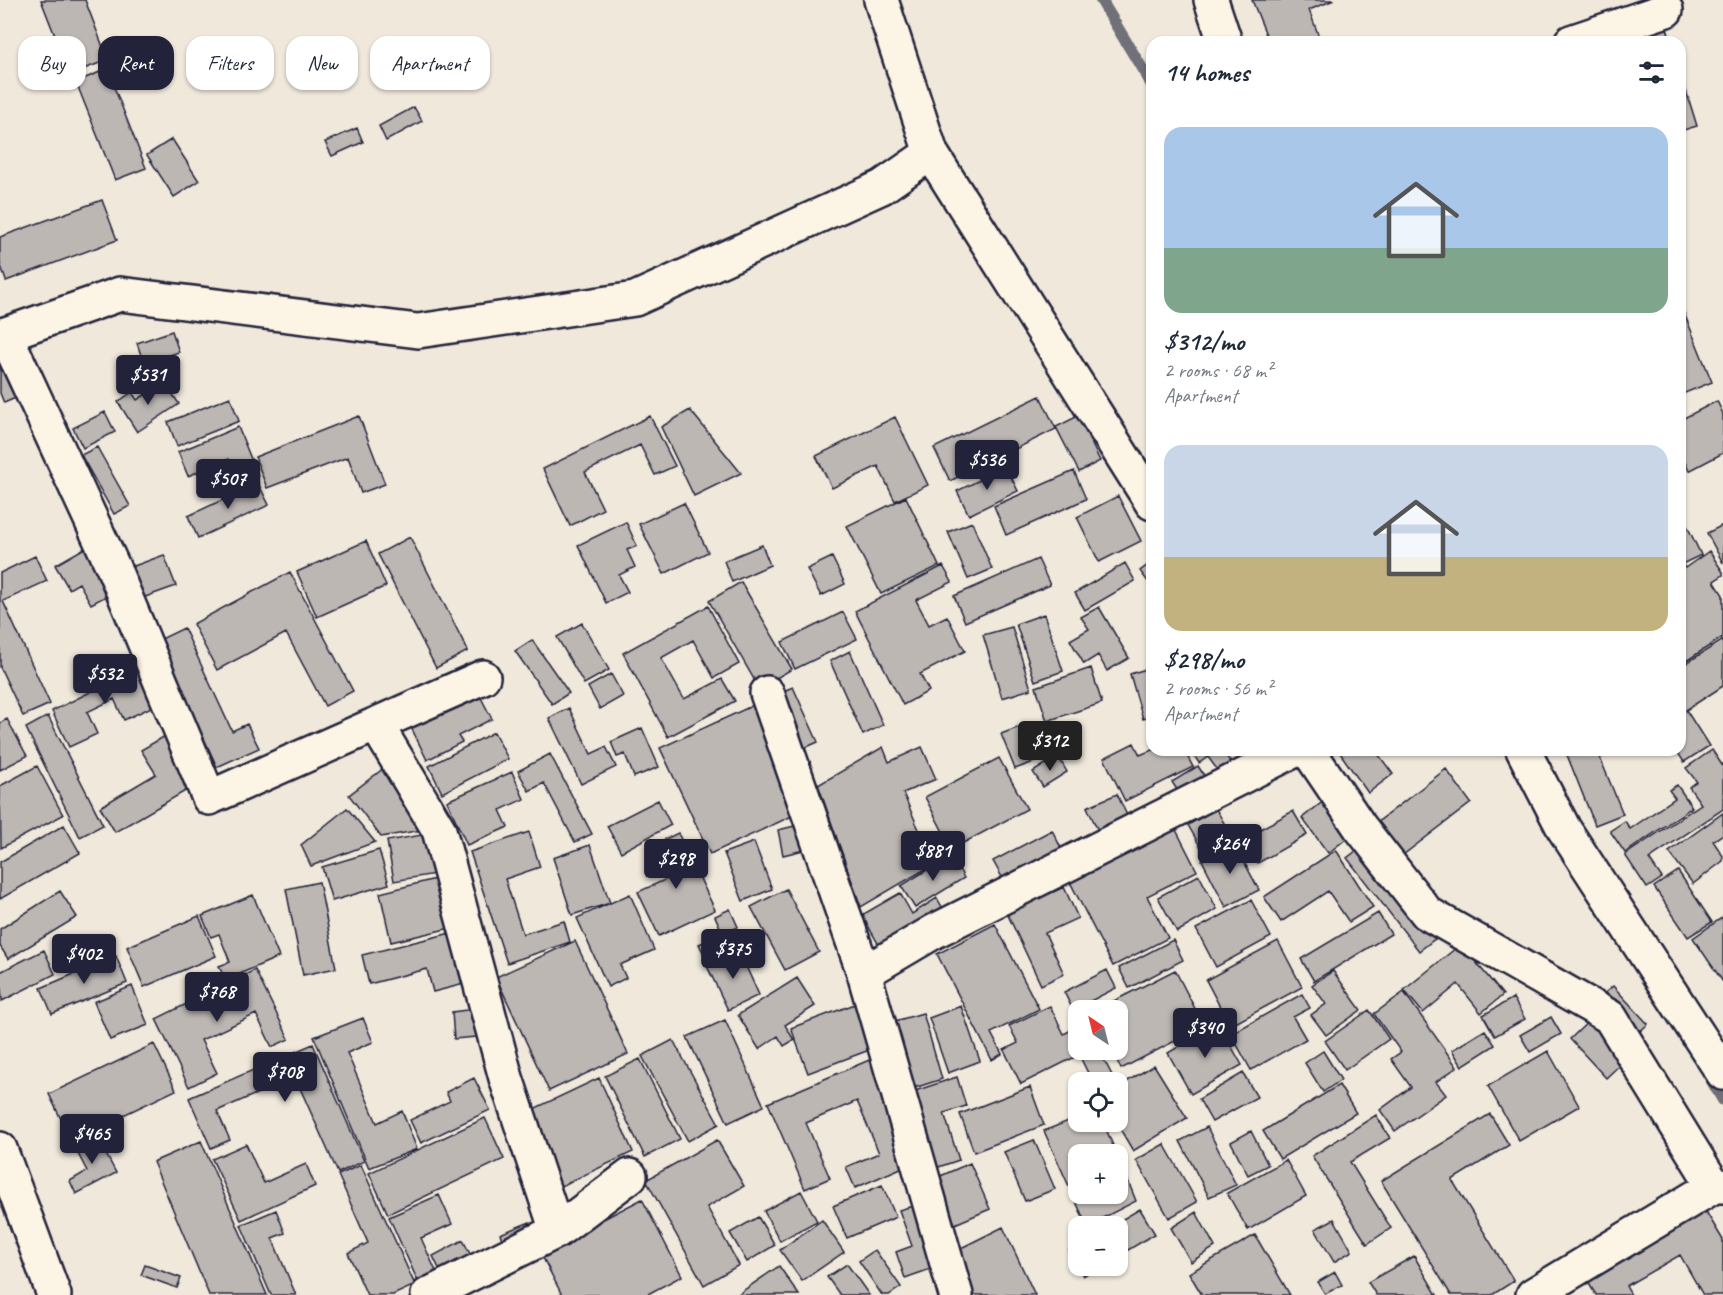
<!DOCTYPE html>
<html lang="en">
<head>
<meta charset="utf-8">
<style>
  :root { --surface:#fff; --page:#f2f2f3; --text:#1f2937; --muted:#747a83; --accent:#22223b }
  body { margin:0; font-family:Caveat,sans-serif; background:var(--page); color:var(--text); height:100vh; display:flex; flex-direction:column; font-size:22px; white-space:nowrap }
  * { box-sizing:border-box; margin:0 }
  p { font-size:20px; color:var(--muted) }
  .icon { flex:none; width:33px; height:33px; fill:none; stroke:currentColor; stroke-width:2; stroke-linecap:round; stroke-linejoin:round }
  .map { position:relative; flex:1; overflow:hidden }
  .drawer { position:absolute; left:1146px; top:36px; width:540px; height:720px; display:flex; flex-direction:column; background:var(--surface); border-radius:18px; box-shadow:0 2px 4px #0004 }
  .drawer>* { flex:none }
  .top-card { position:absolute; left:18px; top:36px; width:570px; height:54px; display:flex; gap:12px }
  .needle { width:39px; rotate:325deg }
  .controls { position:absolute; left:1068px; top:1000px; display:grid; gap:12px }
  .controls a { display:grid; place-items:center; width:60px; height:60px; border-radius:12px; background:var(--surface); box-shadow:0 2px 4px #0004; font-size:30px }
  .price { position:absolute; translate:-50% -51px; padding:0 14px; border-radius:6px; background:var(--accent); color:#fff; font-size:20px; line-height:39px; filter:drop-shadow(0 2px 3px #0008) }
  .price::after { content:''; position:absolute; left:50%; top:36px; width:18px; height:14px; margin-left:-9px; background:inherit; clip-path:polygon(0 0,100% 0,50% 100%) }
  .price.current { background:#222; color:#fff }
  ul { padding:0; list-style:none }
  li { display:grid; align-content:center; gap:12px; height:318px; padding:0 18px }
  li span { display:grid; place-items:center; height:186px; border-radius:18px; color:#555 }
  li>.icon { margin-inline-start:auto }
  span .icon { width:108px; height:108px; fill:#fffc; stroke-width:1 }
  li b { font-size:26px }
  h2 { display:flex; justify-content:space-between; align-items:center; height:72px; padding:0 18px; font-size:26px }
  .tag { padding:0 21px; border-radius:18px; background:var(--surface); box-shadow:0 2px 4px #0004; font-size:21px; line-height:54px }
  .tag.current { background:var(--accent); color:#fff }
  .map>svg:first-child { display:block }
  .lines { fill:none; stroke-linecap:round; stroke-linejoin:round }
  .stream { stroke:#716f79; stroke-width:12 }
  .building { fill:#bcb7b3; stroke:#22223b; stroke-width:1.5 }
  .minor-casing { stroke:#22223b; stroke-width:38 }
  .highway-casing { stroke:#22223b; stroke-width:38 }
  .minor { stroke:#fcf5e5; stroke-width:33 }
  .highway { stroke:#fcf5e5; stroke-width:33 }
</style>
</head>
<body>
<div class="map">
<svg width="1723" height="1295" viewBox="0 0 1723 1295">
  <rect width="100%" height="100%" fill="#efe8db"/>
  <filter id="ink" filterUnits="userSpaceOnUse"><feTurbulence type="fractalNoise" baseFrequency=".0167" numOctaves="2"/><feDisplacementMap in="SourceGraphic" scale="12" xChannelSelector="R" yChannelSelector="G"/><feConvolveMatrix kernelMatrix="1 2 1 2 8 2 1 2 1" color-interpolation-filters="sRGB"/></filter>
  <g filter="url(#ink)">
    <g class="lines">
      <path class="stream" d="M 1101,0 L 1152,85
        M 1708,1074 L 1723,1100"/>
    </g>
    <path class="building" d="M 41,0 L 85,0 L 108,60 L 70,74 Z
      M 1252,0 L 1334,0 L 1309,10 L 1321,42 L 1269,42 Z
      M 1667,28 L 1671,42 L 1623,42 Z
      M 107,69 L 146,168 L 115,180 L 76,82 Z
      M 1680,71 L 1697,126 L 1680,131 Z
      M 414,107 L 422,121 L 386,141 L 379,126 Z
      M 357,128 L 363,142 L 332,156 L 325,142 Z
      M 172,139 L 199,181 L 174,197 L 147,155 Z
      M 102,200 L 117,240 L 6,281 L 0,263 L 0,237 Z
      M 1680,303 L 1712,382 L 1680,395 Z
      M 172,331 L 179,352 L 160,358 L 167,377 L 150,383 L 137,343 Z
      M 0,356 L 18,397 L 4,403 L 0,393 Z
      M 165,382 L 179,404 L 137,432 L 118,402 L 132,392 L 137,400 Z
      M 1040,396 L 1056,429 L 950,481 L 934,448 Z
      M 230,397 L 239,421 L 177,446 L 168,422 Z
      M 1717,401 L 1723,414 L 1723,453 L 1689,471 L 1682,456 L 1680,457 L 1680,420 Z
      M 690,410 L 741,473 L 694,496 L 661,427 Z
      M 105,412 L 115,432 L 83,448 L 73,428 Z
      M 359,416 L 385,484 L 361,493 L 348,457 L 267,488 L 255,457 Z
      M 650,416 L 675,466 L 655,475 L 640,445 L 585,472 L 603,509 L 570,526 L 543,469 Z
      M 1078,416 L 1100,461 L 1079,472 L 1056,427 Z
      M 895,417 L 928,485 L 895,501 L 878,466 L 832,488 L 816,456 Z
      M 238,427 L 258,476 L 239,484 L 229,459 L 188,476 L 178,452 Z
      M 97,447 L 130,506 L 114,514 L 81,455 Z
      M 1006,467 L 1018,491 L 969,515 L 957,491 Z
      M 1074,471 L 1086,499 L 1006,535 L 994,506 Z
      M 258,483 L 269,505 L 198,538 L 188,516 Z
      M 1118,496 L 1141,541 L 1099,562 L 1077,517 Z
      M 906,497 L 939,566 L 881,594 L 847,526 Z
      M 684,503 L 708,552 L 664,574 L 639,524 Z
      M 1680,511 L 1701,555 L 1680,565 Z
      M 626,522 L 637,546 L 627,550 L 635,567 L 619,575 L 628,592 L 606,603 L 578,545 Z
      M 972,522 L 992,569 L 968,579 L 948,532 Z
      M 1723,525 L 1723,563 L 1707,533 Z
      M 410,537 L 468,651 L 436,668 L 378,554 Z
      M 366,541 L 386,586 L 317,617 L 297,572 Z
      M 90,545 L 116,591 L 91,604 L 79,583 L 69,589 L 55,565 Z
      M 762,545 L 770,565 L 732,582 L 724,561 Z
      M 1709,551 L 1723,572 L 1723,575 L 1714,581 L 1723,595 L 1723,637 L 1680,665 L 1680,567 L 1683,565 L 1685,568 Z
      M 164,555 L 176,586 L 134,601 L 123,570 Z
      M 35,556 L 47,581 L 3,601 L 50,704 L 23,716 L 0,667 L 0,573 Z
      M 832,557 L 845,584 L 821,596 L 807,569 Z
      M 1038,559 L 1050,585 L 965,622 L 954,596 Z
      M 1152,562 L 1152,587 L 1140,571 Z
      M 1125,563 L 1135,581 L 1085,610 L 1075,593 Z
      M 943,566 L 952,582 L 916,600 L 929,625 L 947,616 L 965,651 L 920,674 L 929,691 L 903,705 L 855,611 Z
      M 290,572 L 353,691 L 325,706 L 286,633 L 217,670 L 193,624 Z
      M 741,582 L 792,669 L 759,688 L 709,601 Z
      M 708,606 L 739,664 L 714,678 L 693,640 L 661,658 L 684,699 L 722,679 L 735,701 L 668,737 L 623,653 Z
      M 1099,607 L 1129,658 L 1107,671 L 1098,655 L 1084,664 L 1070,640 L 1089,629 L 1081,617 Z
      M 843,612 L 857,639 L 795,669 L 782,642 Z
      M 1044,614 L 1063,671 L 1035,681 L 1016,624 Z
      M 582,623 L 609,670 L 584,684 L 557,637 Z
      M 1012,627 L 1031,689 L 1002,698 L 983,635 Z
      M 184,628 L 232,731 L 247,724 L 259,748 L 217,767 L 159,640 Z
      M 532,640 L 569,693 L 552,704 L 515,651 Z
      M 1723,640 L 1723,686 L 1686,710 L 1709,746 L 1684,762 L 1676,750 L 1680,750 L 1680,667 Z
      M 850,651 L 883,725 L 863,735 L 830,661 Z
      M 140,667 L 158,704 L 124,720 L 114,699 L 87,712 L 97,734 L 69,747 L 52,711 Z
      M 1091,668 L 1102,703 L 1047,721 L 1036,687 Z
      M 1149,668 L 1152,677 L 1152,716 L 1143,719 L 1130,674 Z
      M 611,674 L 623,696 L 600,709 L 588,687 Z
      M 793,687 L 818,742 L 802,749 L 776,694 Z
      M 477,690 L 492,719 L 458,736 L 462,742 L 427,760 L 410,725 Z
      M 756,704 L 805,810 L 710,854 L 660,748 Z
      M 569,708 L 591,754 L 606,747 L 616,767 L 581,784 L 549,718 Z
      M 48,716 L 103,825 L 80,837 L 26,728 Z
      M 7,719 L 27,756 L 0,770 L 0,723 Z
      M 1025,725 L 1039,760 L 1015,769 L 1001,734 Z
      M 642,728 L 659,767 L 634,777 L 625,754 L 617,757 L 611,742 Z
      M 494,732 L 508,759 L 442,793 L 429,766 Z
      M 165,736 L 194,786 L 115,832 L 100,807 L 156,774 L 141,750 Z
      M 1134,743 L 1140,755 L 1152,750 L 1184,750 L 1193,767 L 1125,801 L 1104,758 Z
      M 883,747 L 889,762 L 922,747 L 936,779 L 903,793 L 934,864 L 861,907 L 818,785 Z
      M 1198,750 L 1222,750 L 1232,764 L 1219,772 L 1208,757 L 1199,763 L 1193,754 Z
      M 1344,750 L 1375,750 L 1393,774 L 1368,793 L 1340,753 Z
      M 1565,750 L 1618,750 L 1600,758 L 1623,814 L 1595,825 Z
      M 1712,750 L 1722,765 L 1723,764 L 1723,809 L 1649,859 L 1662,878 L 1647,888 L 1625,855 L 1701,804 L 1689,787 L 1697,782 L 1686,768 Z
      M 550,754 L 592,834 L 575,842 L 544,783 L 529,791 L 518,771 Z
      M 1058,756 L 1067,772 L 1043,787 L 1033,772 Z
      M 999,758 L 1027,809 L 952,849 L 925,797 Z
      M 37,766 L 63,815 L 1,848 L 0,786 Z
      M 1198,766 L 1207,780 L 1181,796 L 1172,782 Z
      M 384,768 L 434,828 L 381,837 L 349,795 Z
      M 1446,769 L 1471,803 L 1395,861 L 1370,828 Z
      M 512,772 L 524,799 L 500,810 L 508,827 L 467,845 L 447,801 Z
      M 1677,785 L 1692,807 L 1625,853 L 1610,831 L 1625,821 L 1630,829 L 1675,798 L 1669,790 Z
      M 1117,794 L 1131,824 L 1101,837 L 1087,807 Z
      M 1329,797 L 1355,832 L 1328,853 L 1302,818 Z
      M 658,800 L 671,825 L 621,852 L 607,826 Z
      M 347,808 L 375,842 L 311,866 L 301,845 Z
      M 1216,809 L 1228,830 L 1200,846 L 1188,825 Z
      M 1293,811 L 1307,835 L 1258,863 L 1244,838 Z
      M 1723,813 L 1723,834 L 1713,841 L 1723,856 L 1723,861 L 1693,884 L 1669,852 Z
      M 1171,820 L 1197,871 L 1147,896 L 1168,938 L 1113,966 L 1066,874 Z
      M 803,824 L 808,849 L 783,855 L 778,830 Z
      M 64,825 L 80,853 L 0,899 L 0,862 Z
      M 1052,830 L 1065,856 L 1007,886 L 993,861 Z
      M 439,832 L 447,872 L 394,881 L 387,841 Z
      M 529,832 L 540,867 L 505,879 L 523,934 L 564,921 L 570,942 L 507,963 L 470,852 Z
      M 678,833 L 715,910 L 659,936 L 638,892 L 669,878 L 653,845 Z
      M 754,842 L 772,889 L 743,901 L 724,853 Z
      M 1234,843 L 1259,890 L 1226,907 L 1202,860 Z
      M 590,845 L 610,903 L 572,915 L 553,858 Z
      M 1364,845 L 1436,938 L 1419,951 L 1347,858 Z
      M 379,850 L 389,884 L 332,901 L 322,867 Z
      M 1336,850 L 1373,907 L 1349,922 L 1328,891 L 1281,922 L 1264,897 Z
      M 951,855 L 964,878 L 915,908 L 901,886 Z
      M 1678,871 L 1712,922 L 1688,937 L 1654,887 Z
      M 1199,875 L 1217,909 L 1177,932 L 1158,897 Z
      M 447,876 L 459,926 L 391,942 L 380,893 Z
      M 319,882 L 336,968 L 303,975 L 286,889 Z
      M 1064,887 L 1078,918 L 1045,933 L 1064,974 L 1041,985 L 1007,913 Z
      M 786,889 L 819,952 L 785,970 L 751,907 Z
      M 60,891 L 77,917 L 8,959 L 0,946 L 0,929 Z
      M 900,893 L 912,914 L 937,898 L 947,916 L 884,954 L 862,915 Z
      M 630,894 L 654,950 L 620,965 L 626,978 L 608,987 L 577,918 Z
      M 253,895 L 279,957 L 225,980 L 219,966 L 230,962 L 219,934 L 211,937 L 202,916 Z
      M 1251,900 L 1271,937 L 1216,967 L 1196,929 Z
      M 730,909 L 738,927 L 723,934 L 715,916 Z
      M 1378,913 L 1391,934 L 1314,981 L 1301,959 Z
      M 199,916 L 216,956 L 144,987 L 127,947 Z
      M 1723,917 L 1723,982 L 1693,938 Z
      M 995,924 L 1039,1009 L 991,1033 L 1002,1054 L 992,1060 L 937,954 Z
      M 459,931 L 472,982 L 433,992 L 427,969 L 369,984 L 362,955 Z
      M 714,938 L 719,950 L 705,956 L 699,944 Z
      M 1173,940 L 1183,960 L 1129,988 L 1119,968 Z
      M 575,941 L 628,1054 L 549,1091 L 496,977 Z
      M 1278,941 L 1302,987 L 1230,1026 L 1206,980 Z
      M 1461,944 L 1503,995 L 1481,1013 L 1458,984 L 1423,1013 L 1404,990 Z
      M 44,950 L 55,974 L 2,1001 L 0,972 Z
      M 739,951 L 759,995 L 728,1010 L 707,966 Z
      M 116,956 L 127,983 L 52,1014 L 41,988 Z
      M 255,970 L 289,1039 L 272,1047 L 256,1014 L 201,1040 L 217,1073 L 189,1087 L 156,1019 Z
      M 1107,970 L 1116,988 L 1073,1010 L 1064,992 Z
      M 1175,970 L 1204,1026 L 1121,1069 L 1112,1050 L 1118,1050 L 1118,1011 L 1094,1011 Z
      M 1333,971 L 1361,1010 L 1326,1035 L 1311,1015 L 1326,1004 L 1312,985 Z
      M 797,978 L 815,1006 L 785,1025 L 794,1040 L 784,1046 L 778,1036 L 759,1049 L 738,1015 Z
      M 132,986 L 148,1025 L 110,1040 L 94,1002 Z
      M 1613,986 L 1648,1024 L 1635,1036 L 1600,997 Z
      M 1404,992 L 1457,1067 L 1436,1082 L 1446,1095 L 1395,1131 L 1380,1110 L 1411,1087 L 1391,1059 L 1401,1052 L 1374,1014 Z
      M 1302,994 L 1310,1008 L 1293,1017 L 1306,1039 L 1251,1070 L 1231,1034 Z
      M 1513,998 L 1525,1019 L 1495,1036 L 1483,1015 Z
      M 863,1001 L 880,1046 L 808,1073 L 791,1028 Z
      M 961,1006 L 980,1061 L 948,1073 L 929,1018 Z
      M 1050,1006 L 1064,1034 L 1078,1026 L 1078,1050 L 1099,1050 L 1116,1083 L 1093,1083 L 1079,1055 L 1021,1084 L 1004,1050 L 1018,1043 L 1009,1026 Z
      M 474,1009 L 476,1037 L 454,1039 L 452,1012 Z
      M 1369,1010 L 1389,1039 L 1345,1070 L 1325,1041 Z
      M 923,1013 L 942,1079 L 908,1090 L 888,1023 Z
      M 1551,1017 L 1561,1034 L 1530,1052 L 1520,1035 Z
      M 363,1018 L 373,1042 L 347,1053 L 377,1123 L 402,1111 L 417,1149 L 369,1168 L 314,1037 Z
      M 1591,1019 L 1627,1058 L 1606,1078 L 1570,1039 Z
      M 725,1020 L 764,1106 L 728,1123 L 687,1037 Z
      M 1218,1023 L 1242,1065 L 1191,1094 L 1168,1053 Z
      M 1485,1030 L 1495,1045 L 1462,1066 L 1452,1050 Z
      M 673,1040 L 719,1124 L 688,1141 L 642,1056 Z
      M 154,1044 L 176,1090 L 71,1140 L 49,1094 Z
      M 313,1044 L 364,1161 L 338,1173 L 295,1077 L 217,1111 L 230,1140 L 211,1148 L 189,1098 Z
      M 1323,1051 L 1341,1080 L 1323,1092 L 1305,1063 Z
      M 1548,1051 L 1579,1106 L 1519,1141 L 1488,1086 Z
      M 874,1058 L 917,1161 L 855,1188 L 846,1167 L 879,1153 L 857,1101 L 806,1123 L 830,1178 L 805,1189 L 768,1103 Z
      M 640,1059 L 680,1139 L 645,1157 L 605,1076 Z
      M 1154,1065 L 1187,1118 L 1133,1151 L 1116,1122 L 1118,1087 Z
      M 1243,1073 L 1257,1097 L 1212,1122 L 1199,1099 Z
      M 957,1077 L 966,1106 L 944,1113 L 959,1160 L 930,1170 L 906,1094 Z
      M 474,1078 L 490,1110 L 421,1143 L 410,1120 L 450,1101 L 446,1092 Z
      M 599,1078 L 633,1152 L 559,1187 L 525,1113 Z
      M 1339,1085 L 1356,1113 L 1280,1159 L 1263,1131 Z
      M 1030,1087 L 1044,1125 L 974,1152 L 960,1114 Z
      M 1490,1114 L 1509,1145 L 1452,1180 L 1514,1281 L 1492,1295 L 1451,1295 L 1381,1181 Z
      M 1376,1115 L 1390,1138 L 1350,1162 L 1391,1228 L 1367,1244 L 1312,1156 Z
      M 1078,1117 L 1078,1122 L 1103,1122 L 1117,1155 L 1078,1155 L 1078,1194 L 1118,1194 L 1118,1156 L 1136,1201 L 1087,1226 L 1044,1131 Z
      M 485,1118 L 504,1159 L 388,1214 L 369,1173 Z
      M 1207,1127 L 1236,1185 L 1209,1197 L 1180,1141 Z
      M 1251,1131 L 1268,1165 L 1248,1175 L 1231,1142 Z
      M 96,1135 L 116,1173 L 76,1194 L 70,1181 L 87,1171 L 74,1146 Z
      M 717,1140 L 744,1186 L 707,1207 L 739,1265 L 704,1285 L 646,1180 Z
      M 1034,1140 L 1055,1189 L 1025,1201 L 1004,1152 Z
      M 201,1141 L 267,1295 L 209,1295 L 153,1162 Z
      M 246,1144 L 264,1183 L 306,1164 L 315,1186 L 241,1220 L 212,1159 Z
      M 1164,1144 L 1197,1202 L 1169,1218 L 1136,1160 Z
      M 1286,1160 L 1306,1196 L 1248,1230 L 1227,1193 Z
      M 970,1163 L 990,1209 L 955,1224 L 936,1178 Z
      M 361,1165 L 415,1285 L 393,1295 L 367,1295 L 348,1253 L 368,1243 L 338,1175 Z
      M 882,1185 L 896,1217 L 847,1238 L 833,1206 Z
      M 801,1191 L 817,1221 L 780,1241 L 764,1211 Z
      M 439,1195 L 452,1224 L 421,1238 L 439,1278 L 420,1286 L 389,1217 Z
      M 642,1199 L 682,1276 L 646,1295 L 562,1295 L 540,1252 Z
      M 916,1205 L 939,1266 L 905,1278 L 896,1252 L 912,1246 L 899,1210 Z
      M 1140,1209 L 1155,1234 L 1118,1256 L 1118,1227 L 1109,1227 Z
      M 276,1210 L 285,1233 L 272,1238 L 296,1295 L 271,1295 L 241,1225 Z
      M 1705,1210 L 1723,1240 L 1723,1295 L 1703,1295 L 1680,1255 L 1626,1286 L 1631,1295 L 1596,1295 L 1586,1279 Z
      M 1196,1212 L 1215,1247 L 1191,1262 L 1171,1228 Z
      M 758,1217 L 775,1245 L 747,1262 L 730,1233 Z
      M 1334,1219 L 1352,1251 L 1334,1262 L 1315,1229 Z
      M 822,1220 L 844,1252 L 802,1281 L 780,1250 Z
      M 530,1222 L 536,1238 L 507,1250 L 500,1234 Z
      M 1003,1227 L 1035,1295 L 972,1295 L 961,1248 Z
      M 1255,1235 L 1290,1295 L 1202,1295 L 1189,1273 Z
      M 463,1240 L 476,1266 L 445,1281 L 433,1256 Z
      M 1078,1245 L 1078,1266 L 1100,1266 L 1083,1276 L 1069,1250 Z
      M 875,1250 L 901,1287 L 889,1295 L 882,1295 L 859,1261 Z
      M 1414,1256 L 1437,1295 L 1376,1295 L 1368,1282 Z
      M 847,1264 L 869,1295 L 840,1295 L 827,1277 Z
      M 145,1265 L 181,1278 L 177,1288 L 141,1275 Z
      M 779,1266 L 799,1295 L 737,1295 Z
      M 1335,1272 L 1342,1285 L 1325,1294 L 1318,1282 Z"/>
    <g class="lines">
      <defs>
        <path id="minor" d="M 1211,0 L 1225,42
          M 1571,42 L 1666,10
          M 931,153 L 1152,503
          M 5,334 L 113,567 L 209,798 L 483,677
          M 0,336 L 120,294 L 418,331 L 635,299 L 882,187 L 931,153 L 881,0
          M 767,693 L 864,973 L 956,1295
          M 376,724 L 439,830 L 506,1078 L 557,1231 L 630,1176
          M 1308,750 L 1360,827 L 1427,913 L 1610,1017 L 1714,1186
          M 1523,750 L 1564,829 L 1723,1073
          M 864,973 L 935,931 L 1295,750
          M 428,1295 L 557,1231
          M 1533,1295 L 1714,1186 L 1723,1186"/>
        <path id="highway" d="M 0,1149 L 54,1295"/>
      </defs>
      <use href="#minor" class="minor-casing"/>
      <use href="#highway" class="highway-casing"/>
      <use href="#minor" class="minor"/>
      <use href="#highway" class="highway"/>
    </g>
  </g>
</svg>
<div class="controls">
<a><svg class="needle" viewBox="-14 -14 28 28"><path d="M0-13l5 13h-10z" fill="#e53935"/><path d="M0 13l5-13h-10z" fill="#747a83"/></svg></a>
<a><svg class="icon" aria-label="locate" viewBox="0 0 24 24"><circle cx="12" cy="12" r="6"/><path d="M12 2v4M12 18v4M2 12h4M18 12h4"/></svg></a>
<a>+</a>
<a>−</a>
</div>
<b class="price" style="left:148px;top:406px">$531</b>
<b class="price" style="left:987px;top:491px">$536</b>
<b class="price" style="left:228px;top:510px">$507</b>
<b class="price" style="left:105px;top:705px">$532</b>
<b class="price current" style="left:1050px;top:772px">$312</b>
<b class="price" style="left:1230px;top:875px">$264</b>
<b class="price" style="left:933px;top:882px">$881</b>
<b class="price" style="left:676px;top:890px">$298</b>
<b class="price" style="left:733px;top:980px">$375</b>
<b class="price" style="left:84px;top:985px">$402</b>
<b class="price" style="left:217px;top:1023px">$768</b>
<b class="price" style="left:1205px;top:1059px">$340</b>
<b class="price" style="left:285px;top:1103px">$708</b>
<b class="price" style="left:92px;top:1165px">$465</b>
<div class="top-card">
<a class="tag">Buy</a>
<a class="tag current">Rent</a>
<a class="tag">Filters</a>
<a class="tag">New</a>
<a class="tag">Apartment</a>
</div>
<section class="drawer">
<h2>14 homes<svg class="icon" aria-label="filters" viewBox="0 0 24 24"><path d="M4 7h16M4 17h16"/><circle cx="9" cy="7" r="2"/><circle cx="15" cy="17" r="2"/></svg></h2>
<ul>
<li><span style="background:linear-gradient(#a9c7e8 65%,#7fa58c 0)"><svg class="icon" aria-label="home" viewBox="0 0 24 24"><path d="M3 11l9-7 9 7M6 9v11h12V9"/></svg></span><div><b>$312/mo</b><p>2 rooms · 68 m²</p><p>Apartment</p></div></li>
<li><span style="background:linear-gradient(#c9d6e8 60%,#c2b280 0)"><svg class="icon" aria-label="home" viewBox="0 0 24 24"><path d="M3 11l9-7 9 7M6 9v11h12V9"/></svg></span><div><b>$298/mo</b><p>2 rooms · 56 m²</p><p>Apartment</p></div></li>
</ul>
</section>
</div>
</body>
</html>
